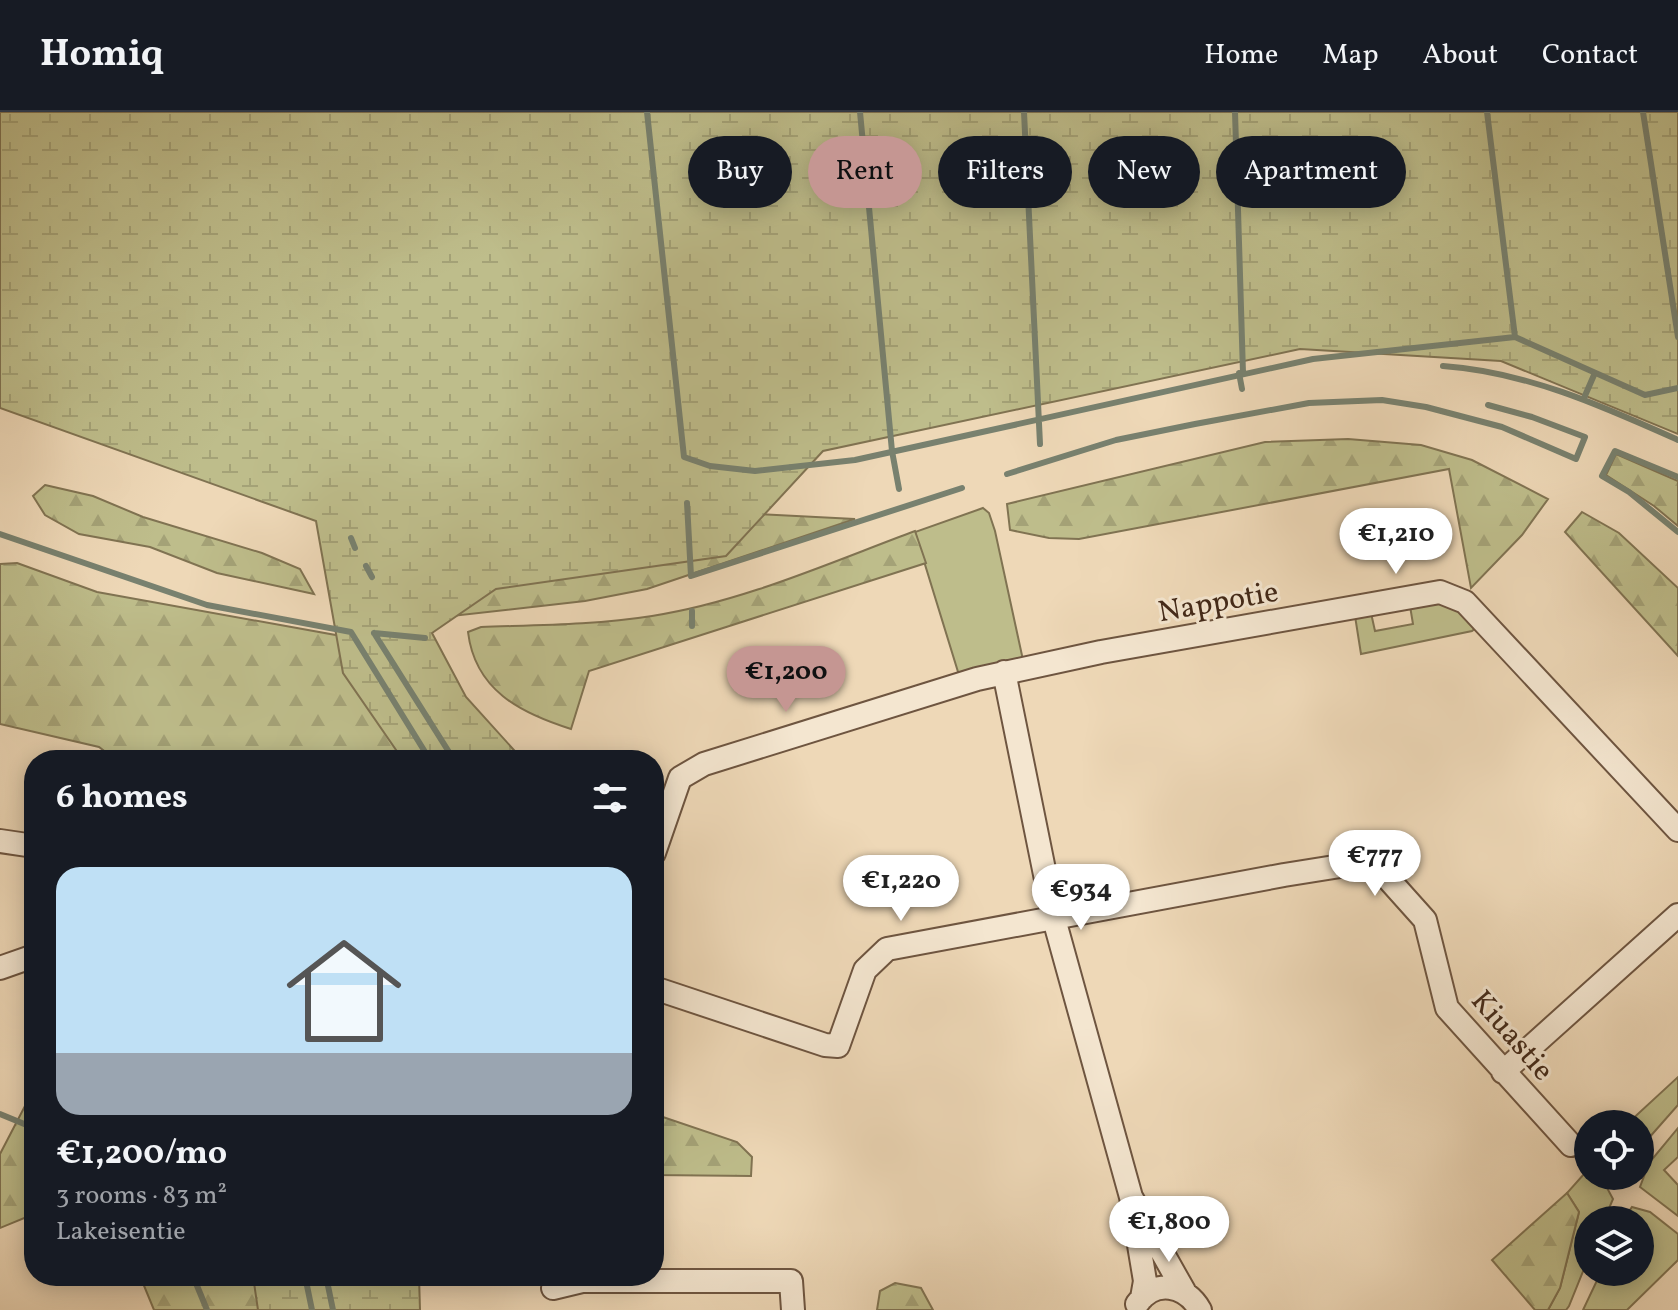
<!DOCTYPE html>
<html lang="en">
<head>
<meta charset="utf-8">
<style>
  :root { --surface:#171b24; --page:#20242c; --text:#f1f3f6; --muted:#9ea1a6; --line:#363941; --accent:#c59692 }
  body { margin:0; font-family:Vollkorn,serif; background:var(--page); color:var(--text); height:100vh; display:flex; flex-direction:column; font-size:30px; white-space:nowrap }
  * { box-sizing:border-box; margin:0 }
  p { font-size:26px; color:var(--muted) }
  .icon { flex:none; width:44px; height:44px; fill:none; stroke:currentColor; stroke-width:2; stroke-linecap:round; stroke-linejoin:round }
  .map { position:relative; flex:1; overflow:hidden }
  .side { position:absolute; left:24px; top:638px; width:640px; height:536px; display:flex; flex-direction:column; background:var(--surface); border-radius:32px; box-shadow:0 4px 20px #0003 }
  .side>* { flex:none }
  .guide { position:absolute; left:688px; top:24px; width:760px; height:72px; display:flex; gap:16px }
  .tools { position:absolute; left:1574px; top:998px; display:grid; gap:16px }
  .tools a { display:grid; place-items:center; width:80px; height:80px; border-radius:50%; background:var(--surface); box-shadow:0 4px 20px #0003; font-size:40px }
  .price { position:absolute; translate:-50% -68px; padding:0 18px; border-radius:28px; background:#fff; color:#222; font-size:26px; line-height:52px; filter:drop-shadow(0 2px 4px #0008) }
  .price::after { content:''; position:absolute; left:50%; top:48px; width:24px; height:18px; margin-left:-12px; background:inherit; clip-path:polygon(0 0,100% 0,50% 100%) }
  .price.on { background:var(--accent); color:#111 }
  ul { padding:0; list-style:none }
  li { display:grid; align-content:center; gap:16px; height:424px; padding:0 32px }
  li+li { border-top:2px solid var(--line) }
  li span { display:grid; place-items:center; height:248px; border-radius:24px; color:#555 }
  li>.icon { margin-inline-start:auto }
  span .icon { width:144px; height:144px; fill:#fffc; stroke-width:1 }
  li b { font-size:34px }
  h2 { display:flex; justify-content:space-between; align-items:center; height:96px; padding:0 32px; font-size:34px }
  .pill { padding:0 28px; border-radius:36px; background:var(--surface); box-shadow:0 4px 20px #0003; font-size:28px; line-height:72px }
  .pill.on { background:var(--accent); color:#111 }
  header { display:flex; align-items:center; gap:48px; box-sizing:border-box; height:112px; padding:0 40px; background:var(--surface); border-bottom:2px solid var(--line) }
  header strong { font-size:38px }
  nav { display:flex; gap:44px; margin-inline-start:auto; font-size:28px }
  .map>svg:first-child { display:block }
  .grass { fill:#bebd8b; stroke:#807352; stroke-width:2 }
  .forest { fill:url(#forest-firs); stroke:#807352; stroke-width:2 }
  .wetland { fill:url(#wetland-marsh); stroke:#807352; stroke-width:2 }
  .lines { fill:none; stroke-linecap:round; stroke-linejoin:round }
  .stream { stroke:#78816f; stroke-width:6 }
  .minor-casing { stroke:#6e5540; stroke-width:26 }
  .minor { stroke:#f4e6d0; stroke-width:22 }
  .labels { text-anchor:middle; stroke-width:6; stroke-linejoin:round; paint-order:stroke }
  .street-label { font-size:30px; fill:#432918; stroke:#f4e6d0 }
</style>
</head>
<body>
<header>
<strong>Homiq</strong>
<nav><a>Home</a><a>Map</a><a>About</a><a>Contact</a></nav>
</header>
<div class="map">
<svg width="1678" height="1198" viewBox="0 0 1678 1198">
  <defs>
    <pattern id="forest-firs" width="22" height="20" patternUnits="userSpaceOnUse" patternTransform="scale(2)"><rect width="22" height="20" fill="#bebd8b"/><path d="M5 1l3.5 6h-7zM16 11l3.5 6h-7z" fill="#a4a277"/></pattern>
    <pattern id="wetland-marsh" width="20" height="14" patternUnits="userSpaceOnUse" patternTransform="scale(2)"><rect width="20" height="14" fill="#bebd8b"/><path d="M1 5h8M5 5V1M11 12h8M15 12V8" fill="none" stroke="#a4a277"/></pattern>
  </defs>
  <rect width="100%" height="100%" fill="#eed8b7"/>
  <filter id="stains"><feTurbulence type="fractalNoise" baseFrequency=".0025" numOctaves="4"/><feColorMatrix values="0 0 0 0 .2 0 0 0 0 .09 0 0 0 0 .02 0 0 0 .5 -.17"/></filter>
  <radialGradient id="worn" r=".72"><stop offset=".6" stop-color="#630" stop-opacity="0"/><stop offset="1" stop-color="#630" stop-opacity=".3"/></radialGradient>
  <path class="grass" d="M 983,396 L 989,401 L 995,419 L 1023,548 L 959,563 L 915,420 Z
    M 1428,490 L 1452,492 L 1478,514 L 1472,519 L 1361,542 L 1355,504 L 1371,501 L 1375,519 L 1413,512 L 1410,494 Z
    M 1678,965 L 1678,993 L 1640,1036 L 1640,1012 L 1627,1012 Z
    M 1678,1016 L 1678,1045 L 1664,1058 L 1678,1073 L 1678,1104 L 1640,1075 L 1649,1051 Z
    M 1584,1062 L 1606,1074 L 1613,1087 L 1604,1108 L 1588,1108 L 1588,1147 L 1569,1194 L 1566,1198 L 1548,1198 L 1560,1176 L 1579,1100 L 1567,1081 Z
    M 1632,1095 L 1650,1100 L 1678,1122 L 1678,1148 L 1627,1198 L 1583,1198 L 1601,1160 L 1640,1160 L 1640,1108 L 1623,1108 Z"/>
  <path class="forest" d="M 1348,327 L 1421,333 L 1472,348 L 1548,387 L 1522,423 L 1471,476 L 1449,357 L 1079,427 L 1049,426 L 1010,418 L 1007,392 L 1265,330 Z
    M 1616,342 L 1678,369 L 1678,414 L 1654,394 L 1606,363 Z
    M 45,373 L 93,384 L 143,405 L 262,441 L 300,457 L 314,482 L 217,461 L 150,435 L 79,422 L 45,403 L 33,384 Z
    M 1582,400 L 1619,421 L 1678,476 L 1678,544 L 1565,420 Z
    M 735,401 L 855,407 L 647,477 L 585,489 L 452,504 L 415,440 Z
    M 915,419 L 926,451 L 589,559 L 571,617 C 520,601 475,578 468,520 L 481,515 C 538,513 595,513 652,504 C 742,490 829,451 915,419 Z
    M 17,451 L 97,480 L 341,524 L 421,648 L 116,648 L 99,635 L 0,612 L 0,452 Z
    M 34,989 L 34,1102 L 0,1116 L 0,1042 L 26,992 Z
    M 654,1002 L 737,1030 L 752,1045 L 751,1064 L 654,1063 Z
    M 1567,1081 L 1579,1100 L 1560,1176 L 1548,1198 L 1535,1198 L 1492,1148 Z
    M 140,1164 L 296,1164 L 303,1198 L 154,1198 Z
    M 895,1171 L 921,1176 L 933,1198 L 877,1198 L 880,1179 Z"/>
  <path class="wetland" d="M 0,0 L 1678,0 L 1678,322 L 1501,249 L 1300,237 L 823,339 L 726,444 L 496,477 L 432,521 L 466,585 L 523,648 L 403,648 L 343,561 L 316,409 L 0,296 Z
    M 253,1164 L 419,1164 L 420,1198 L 258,1198 Z"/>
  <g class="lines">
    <path class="stream" d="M 647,0 L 684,345 L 710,354 L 755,359 L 855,348 L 1313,247 L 1515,225 L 1645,283 L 1678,276
      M 860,0 L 892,339 L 899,377
      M 1024,0 L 1040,332
      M 1235,0 L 1243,261
      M 1487,0 L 1515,225
      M 1643,0 L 1678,225
      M 1443,254 C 1527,260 1602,294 1678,328
      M 1239,261 L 1242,277
      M 1584,286 L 1594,263
      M 1007,362 L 1116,328 L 1195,312 L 1309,291 L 1382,288 L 1426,295 L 1502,315 L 1576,347 L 1585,325 L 1532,305 L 1488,293
      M 1678,365 L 1615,339 L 1602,364 L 1629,380 L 1678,420
      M 687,391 L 691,464 L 962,376
      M 0,422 L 207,493 L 351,520 L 430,648
      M 351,426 L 355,436
      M 366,454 L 372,465
      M 692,499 L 692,514
      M 374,521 L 454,648
      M 374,521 L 425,526
      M 0,1002 L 34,1016
      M 193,1164 L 207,1198
      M 305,1164 L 312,1198
      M 326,1164 L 333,1198"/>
    <defs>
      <path id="minor" d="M 1004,560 L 1054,807 L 1131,1085
        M 0,729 L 34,734
        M 654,741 L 680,666 L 704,652 L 977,567 L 1101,540 L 1440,480 L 1465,490 L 1678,718
        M 0,856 L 34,844
        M 654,876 L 825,933 L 838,934 L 865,858 L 887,837 L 1284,763 L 1353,752 L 1367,753 L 1382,760 L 1425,808 L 1447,896 L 1571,1033
        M 1503,960 L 1678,803
        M 553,1176 L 582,1169 L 791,1169 L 793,1198
        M 1142,1186 L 1145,1169 L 1131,1085 L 1184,1179
        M 1137,1192 C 1155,1166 1186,1173 1200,1198"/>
    </defs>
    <use href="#minor" class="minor-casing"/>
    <use href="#minor" class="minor"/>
  </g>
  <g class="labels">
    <g class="street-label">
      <text transform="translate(1218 489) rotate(-10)" y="10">Nappotie</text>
      <text transform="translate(1513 923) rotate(49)" y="10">Kiuastie</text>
    </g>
  </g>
  <rect width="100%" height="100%" filter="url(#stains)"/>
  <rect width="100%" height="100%" fill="url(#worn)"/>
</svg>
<div class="tools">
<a><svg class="icon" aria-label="locate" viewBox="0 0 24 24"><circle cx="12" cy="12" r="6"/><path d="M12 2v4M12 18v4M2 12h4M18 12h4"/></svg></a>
<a><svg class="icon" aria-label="layers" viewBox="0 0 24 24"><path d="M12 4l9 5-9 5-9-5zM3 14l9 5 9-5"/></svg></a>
</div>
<b class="price" style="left:1396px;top:464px">€1,210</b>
<b class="price on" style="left:786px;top:602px">€1,200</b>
<b class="price" style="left:1375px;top:786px">€777</b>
<b class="price" style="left:901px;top:811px">€1,220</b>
<b class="price" style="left:1081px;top:820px">€934</b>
<b class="price" style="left:1169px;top:1152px">€1,800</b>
<div class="guide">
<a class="pill">Buy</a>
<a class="pill on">Rent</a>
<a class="pill">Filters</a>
<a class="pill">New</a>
<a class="pill">Apartment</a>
</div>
<section class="side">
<h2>6 homes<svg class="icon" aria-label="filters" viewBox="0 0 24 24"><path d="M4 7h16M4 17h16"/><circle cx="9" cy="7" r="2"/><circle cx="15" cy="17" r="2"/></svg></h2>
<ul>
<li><span style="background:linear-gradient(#bfe0f5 75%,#9aa5b1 0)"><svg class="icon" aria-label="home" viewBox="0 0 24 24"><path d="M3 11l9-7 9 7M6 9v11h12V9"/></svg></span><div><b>€1,200/mo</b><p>3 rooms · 83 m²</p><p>Lakeisentie</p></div></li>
</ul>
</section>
</div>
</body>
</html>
